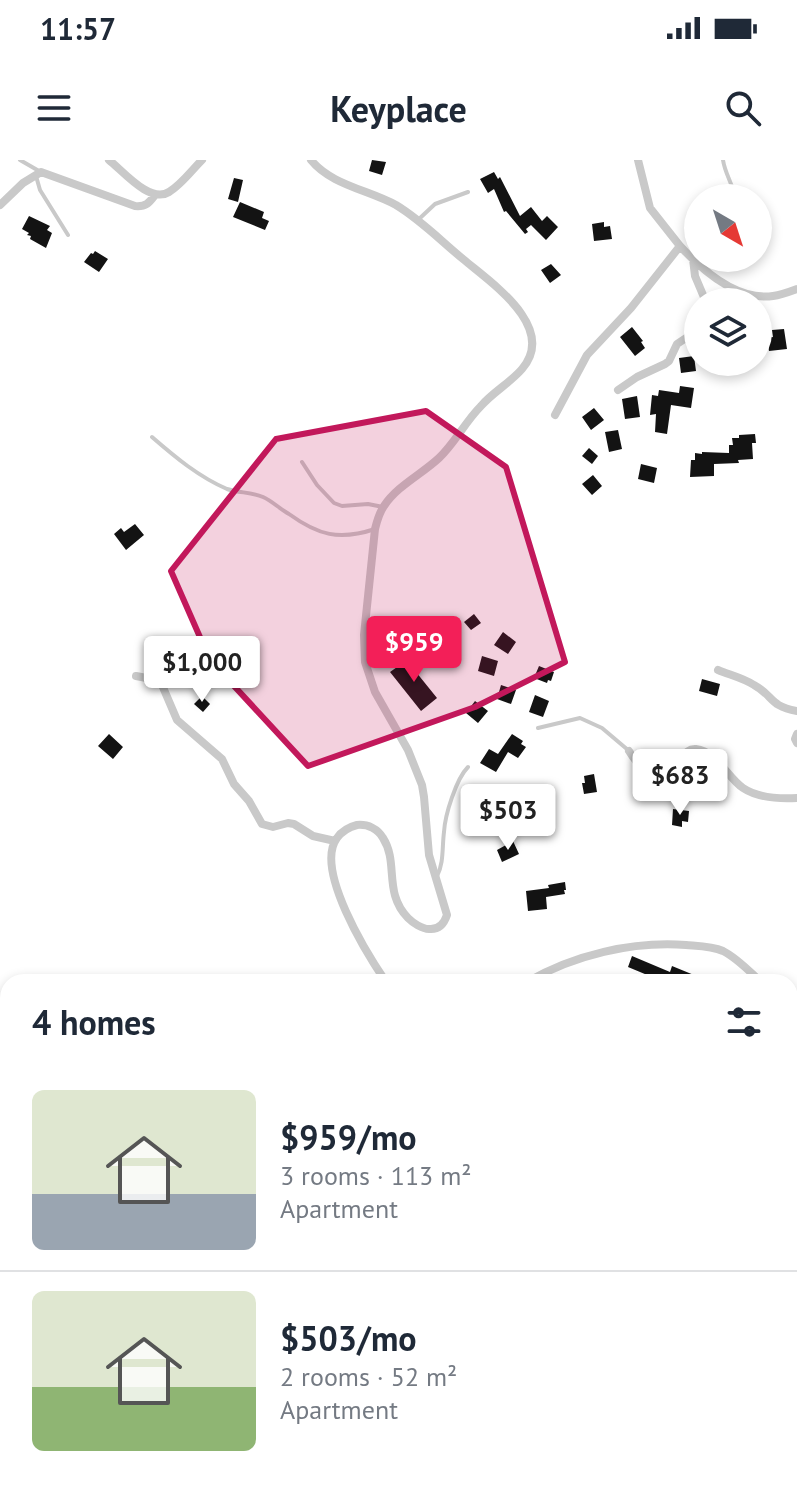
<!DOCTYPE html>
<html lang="en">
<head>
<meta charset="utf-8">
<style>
  :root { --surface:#fff; --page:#f6f6f7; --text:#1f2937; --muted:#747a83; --line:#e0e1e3; --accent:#f31f58 }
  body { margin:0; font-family:"PT Sans",sans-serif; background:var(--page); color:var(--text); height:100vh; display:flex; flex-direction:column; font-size:30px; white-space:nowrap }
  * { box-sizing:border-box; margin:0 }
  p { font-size:26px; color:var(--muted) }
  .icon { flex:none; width:44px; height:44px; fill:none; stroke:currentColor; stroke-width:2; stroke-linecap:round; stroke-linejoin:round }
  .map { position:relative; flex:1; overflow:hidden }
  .drawer { position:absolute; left:0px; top:814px; width:798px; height:512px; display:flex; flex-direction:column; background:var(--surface); border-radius:24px 24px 0 0; box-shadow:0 4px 12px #0003 }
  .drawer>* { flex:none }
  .needle { width:52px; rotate:141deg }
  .buttons { position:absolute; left:684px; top:24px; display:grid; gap:16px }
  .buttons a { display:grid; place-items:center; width:88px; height:88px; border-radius:50%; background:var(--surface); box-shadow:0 4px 12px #0003; font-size:40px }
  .price { position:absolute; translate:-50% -68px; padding:0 18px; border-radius:8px; background:#fff; color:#222; font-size:26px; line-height:52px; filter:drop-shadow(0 2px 4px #0008) }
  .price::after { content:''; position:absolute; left:50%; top:48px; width:24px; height:18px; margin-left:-12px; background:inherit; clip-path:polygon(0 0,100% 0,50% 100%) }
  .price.active { background:var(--accent); color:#fff }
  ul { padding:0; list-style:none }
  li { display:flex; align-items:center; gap:24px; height:200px; padding:0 32px }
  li+li { border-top:2px solid var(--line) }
  li span { display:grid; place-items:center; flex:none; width:224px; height:160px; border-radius:12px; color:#555 }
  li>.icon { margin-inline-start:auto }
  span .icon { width:96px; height:96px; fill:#fffc; stroke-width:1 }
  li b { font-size:34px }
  h2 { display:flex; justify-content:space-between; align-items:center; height:96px; padding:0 32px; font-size:34px }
  .status { display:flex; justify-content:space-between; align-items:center; height:56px; padding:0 40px; background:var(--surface); direction:ltr }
  .status svg { height:22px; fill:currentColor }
  header { display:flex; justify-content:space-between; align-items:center; height:104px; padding:0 32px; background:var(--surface); font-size:36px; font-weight:600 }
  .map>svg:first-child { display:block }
  .building { fill:#131313 }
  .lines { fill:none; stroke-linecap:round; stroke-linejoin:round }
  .path { stroke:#c9c9c9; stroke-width:2; stroke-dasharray:4 4; stroke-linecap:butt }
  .lane { stroke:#c9c9c9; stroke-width:4 }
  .street { stroke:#c9c9c9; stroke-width:8 }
  .marked { fill:#c2185b; fill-opacity:0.2; stroke:#c2185b; stroke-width:6; stroke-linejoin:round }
</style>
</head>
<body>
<div class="status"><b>11:57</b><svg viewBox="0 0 49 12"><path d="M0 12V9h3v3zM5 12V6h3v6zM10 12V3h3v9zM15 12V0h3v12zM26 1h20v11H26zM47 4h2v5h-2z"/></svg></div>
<header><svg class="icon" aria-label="menu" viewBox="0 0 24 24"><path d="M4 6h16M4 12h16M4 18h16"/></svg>Keyplace<svg class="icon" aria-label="search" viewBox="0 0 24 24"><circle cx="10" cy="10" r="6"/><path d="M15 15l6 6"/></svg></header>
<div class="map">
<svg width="797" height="1326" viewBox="0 0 797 1326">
  <rect width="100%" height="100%" fill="#fff"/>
  <path class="building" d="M 372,0 L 386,2 L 382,15 L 369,11 Z
    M 494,12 L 498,19 L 500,17 L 520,56 L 531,47 L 542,61 L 547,56 L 558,67 L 546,80 L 531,65 L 526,69 L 528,72 L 525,74 L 506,51 L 504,52 L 494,29 L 488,33 L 480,19 Z
    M 234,18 L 243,20 L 238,42 L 228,39 Z
    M 240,42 L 264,52 L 262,58 L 269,61 L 265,70 L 233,57 Z
    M 29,56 L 50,66 L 47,70 L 52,73 L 46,88 L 30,79 L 31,76 L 27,75 L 29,73 L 22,69 Z
    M 604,62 L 604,67 L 610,66 L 612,79 L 594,81 L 592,64 Z
    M 95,91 L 108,99 L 99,112 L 84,102 L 91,93 L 93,94 Z
    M 551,104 L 561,115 L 550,123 L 541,110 Z
    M 632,167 L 643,181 L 641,182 L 645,188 L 635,196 L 620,177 Z
    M 784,169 L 787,189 L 769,191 L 767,178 L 773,177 L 772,170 Z
    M 694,196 L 696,211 L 681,213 L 679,198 Z
    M 680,226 L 694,228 L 691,248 L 671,245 L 667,274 L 655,272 L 656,254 L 650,255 L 652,235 L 658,236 L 659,230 L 679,233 Z
    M 637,236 L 640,257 L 625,259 L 622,239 Z
    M 594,248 L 604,260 L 591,270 L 582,257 Z
    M 618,270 L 622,289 L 609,292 L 605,272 Z
    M 755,274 L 756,283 L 752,283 L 753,299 L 738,300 L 739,303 L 714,304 L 714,316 L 690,317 L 691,300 L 695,300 L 695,293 L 702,294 L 702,292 L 729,293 L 729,285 L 733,285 L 732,278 L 739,278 L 739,275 Z
    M 589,288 L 598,296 L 592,304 L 582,296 Z
    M 641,304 L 657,308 L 654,323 L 638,319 Z
    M 593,315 L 602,326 L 592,335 L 582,324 Z
    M 135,364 L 144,375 L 126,390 L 114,374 L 121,368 L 124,372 Z
    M 474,454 L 481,463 L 471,470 L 464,462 Z
    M 503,472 L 516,482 L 508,494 L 494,485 Z
    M 482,496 L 498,501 L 494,516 L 478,511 Z
    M 410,498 L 418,510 L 416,512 L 437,538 L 421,551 L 390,512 Z
    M 539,506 L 554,512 L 551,521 L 548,520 L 547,523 L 534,518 Z
    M 702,519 L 720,524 L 717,536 L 699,531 Z
    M 501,525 L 516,530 L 511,544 L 497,539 Z
    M 535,535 L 549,541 L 543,557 L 529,552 Z
    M 202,536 L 210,544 L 203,552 L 194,544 Z
    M 475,541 L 488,551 L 478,563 L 466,553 Z
    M 109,574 L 123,587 L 113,599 L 98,586 Z
    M 512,574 L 523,581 L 521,584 L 526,587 L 518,598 L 508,592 L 496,612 L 480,603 L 489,589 L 498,594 Z
    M 594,614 L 597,632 L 584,634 L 582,623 L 585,623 L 584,616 Z
    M 673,649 L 689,651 L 688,662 L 682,661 L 682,667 L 672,665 Z
    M 513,681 L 519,694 L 502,702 L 497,690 Z
    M 565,722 L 566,730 L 564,730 L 565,734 L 546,737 L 547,749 L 528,751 L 526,731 L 549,728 L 548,725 Z
    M 632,796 L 670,812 L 672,806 L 711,822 L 664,822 L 628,807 Z"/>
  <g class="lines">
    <path class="path" d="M 0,1048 L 8,1044
      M 790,1068 L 797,1075
      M 0,1231 L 8,1235
      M 117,1318 L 125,1326"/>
    <path class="lane" d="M 20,0 L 39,11
      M 723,0 C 725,14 733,24 735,38
      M 36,16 L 40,30 L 68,75
      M 419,59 L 435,44 L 468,32
      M 152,277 C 175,297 199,317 227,329 C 239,333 252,332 263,337 C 272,341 280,349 289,354 C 318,375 339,381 375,369
      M 302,302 L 317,325 L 334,343 L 342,346 L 368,344 L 383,347
      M 538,568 L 580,558 L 602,568 L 628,590
      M 437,716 C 444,703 442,687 444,672 C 445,655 456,619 468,607"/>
    <path class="street" d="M 109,0 C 123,11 150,44 169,32 C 181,25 192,10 202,0
      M 311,0 C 331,25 369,30 396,45 C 421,60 441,81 463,99 C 490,122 558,167 522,209 C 510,223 493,232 481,246 C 465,262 455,283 439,298 C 422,314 397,326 384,346 C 379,353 377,361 375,369 L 364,475 L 365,502 L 375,532 L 408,590 L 422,625 L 424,637 L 429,695 L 447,755 C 444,764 439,770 429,769 C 422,769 413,763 408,758 C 383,732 399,703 383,678 C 378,669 368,664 357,665 C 349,667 342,671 337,678 C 314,709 367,794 386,822
      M 0,45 L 23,23 L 41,12 L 135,46 C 146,47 149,43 155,35
      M 680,86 C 702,110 737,141 773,136 C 781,135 789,132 797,129
      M 693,99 L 695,116 L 706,142
      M 730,142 L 751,135
      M 618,230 L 637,217 L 665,204 L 669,201 L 677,184 L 698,170
      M 555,255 L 587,195 L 631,148 L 680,86 L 650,48 L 638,0
      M 718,510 C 730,515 743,518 754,525 C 774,536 769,546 797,551
      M 136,516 L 157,520 L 162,525 L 177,560 L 222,599 L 234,624 L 249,641 L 262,664 L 273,667 L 288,663 L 294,664 L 313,676 L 335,681
      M 797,574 L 795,579 L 797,583
      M 629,591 C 642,612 655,623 677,603 C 683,597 687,588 696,589 C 716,591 728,618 743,628 C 758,638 779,639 797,638
      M 527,822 C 574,795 632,781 686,785 C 698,786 712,786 723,791 C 737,798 749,811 761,822
      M 790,848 L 797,854"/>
  </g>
  <path class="marked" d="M 426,251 L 506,307 L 565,502 L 475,547 L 308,606 L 210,500 L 171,411 L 276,279 Z"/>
</svg>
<div class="buttons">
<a><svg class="needle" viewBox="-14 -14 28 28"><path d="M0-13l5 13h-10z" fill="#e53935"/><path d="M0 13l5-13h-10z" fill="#747a83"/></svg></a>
<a><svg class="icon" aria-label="layers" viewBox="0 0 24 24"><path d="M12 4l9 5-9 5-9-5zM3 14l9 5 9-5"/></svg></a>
</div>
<b class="price active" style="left:414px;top:524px">$959</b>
<b class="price" style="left:202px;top:544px">$1,000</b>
<b class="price" style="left:680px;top:657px">$683</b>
<b class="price" style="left:508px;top:692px">$503</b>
<section class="drawer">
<h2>4 homes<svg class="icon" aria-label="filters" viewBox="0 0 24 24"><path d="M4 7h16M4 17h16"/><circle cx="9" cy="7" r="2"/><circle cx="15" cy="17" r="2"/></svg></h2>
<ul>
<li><span style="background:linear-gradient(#dfe7d0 65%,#9aa5b1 0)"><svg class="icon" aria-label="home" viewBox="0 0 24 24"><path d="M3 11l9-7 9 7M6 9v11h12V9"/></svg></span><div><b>$959/mo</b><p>3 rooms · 113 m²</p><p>Apartment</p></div></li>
<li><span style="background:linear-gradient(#dfe7d0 60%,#8fb573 0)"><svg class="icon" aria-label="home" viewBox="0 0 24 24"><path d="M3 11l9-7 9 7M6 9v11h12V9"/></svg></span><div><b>$503/mo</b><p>2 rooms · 52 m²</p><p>Apartment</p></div></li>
</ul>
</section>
</div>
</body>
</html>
